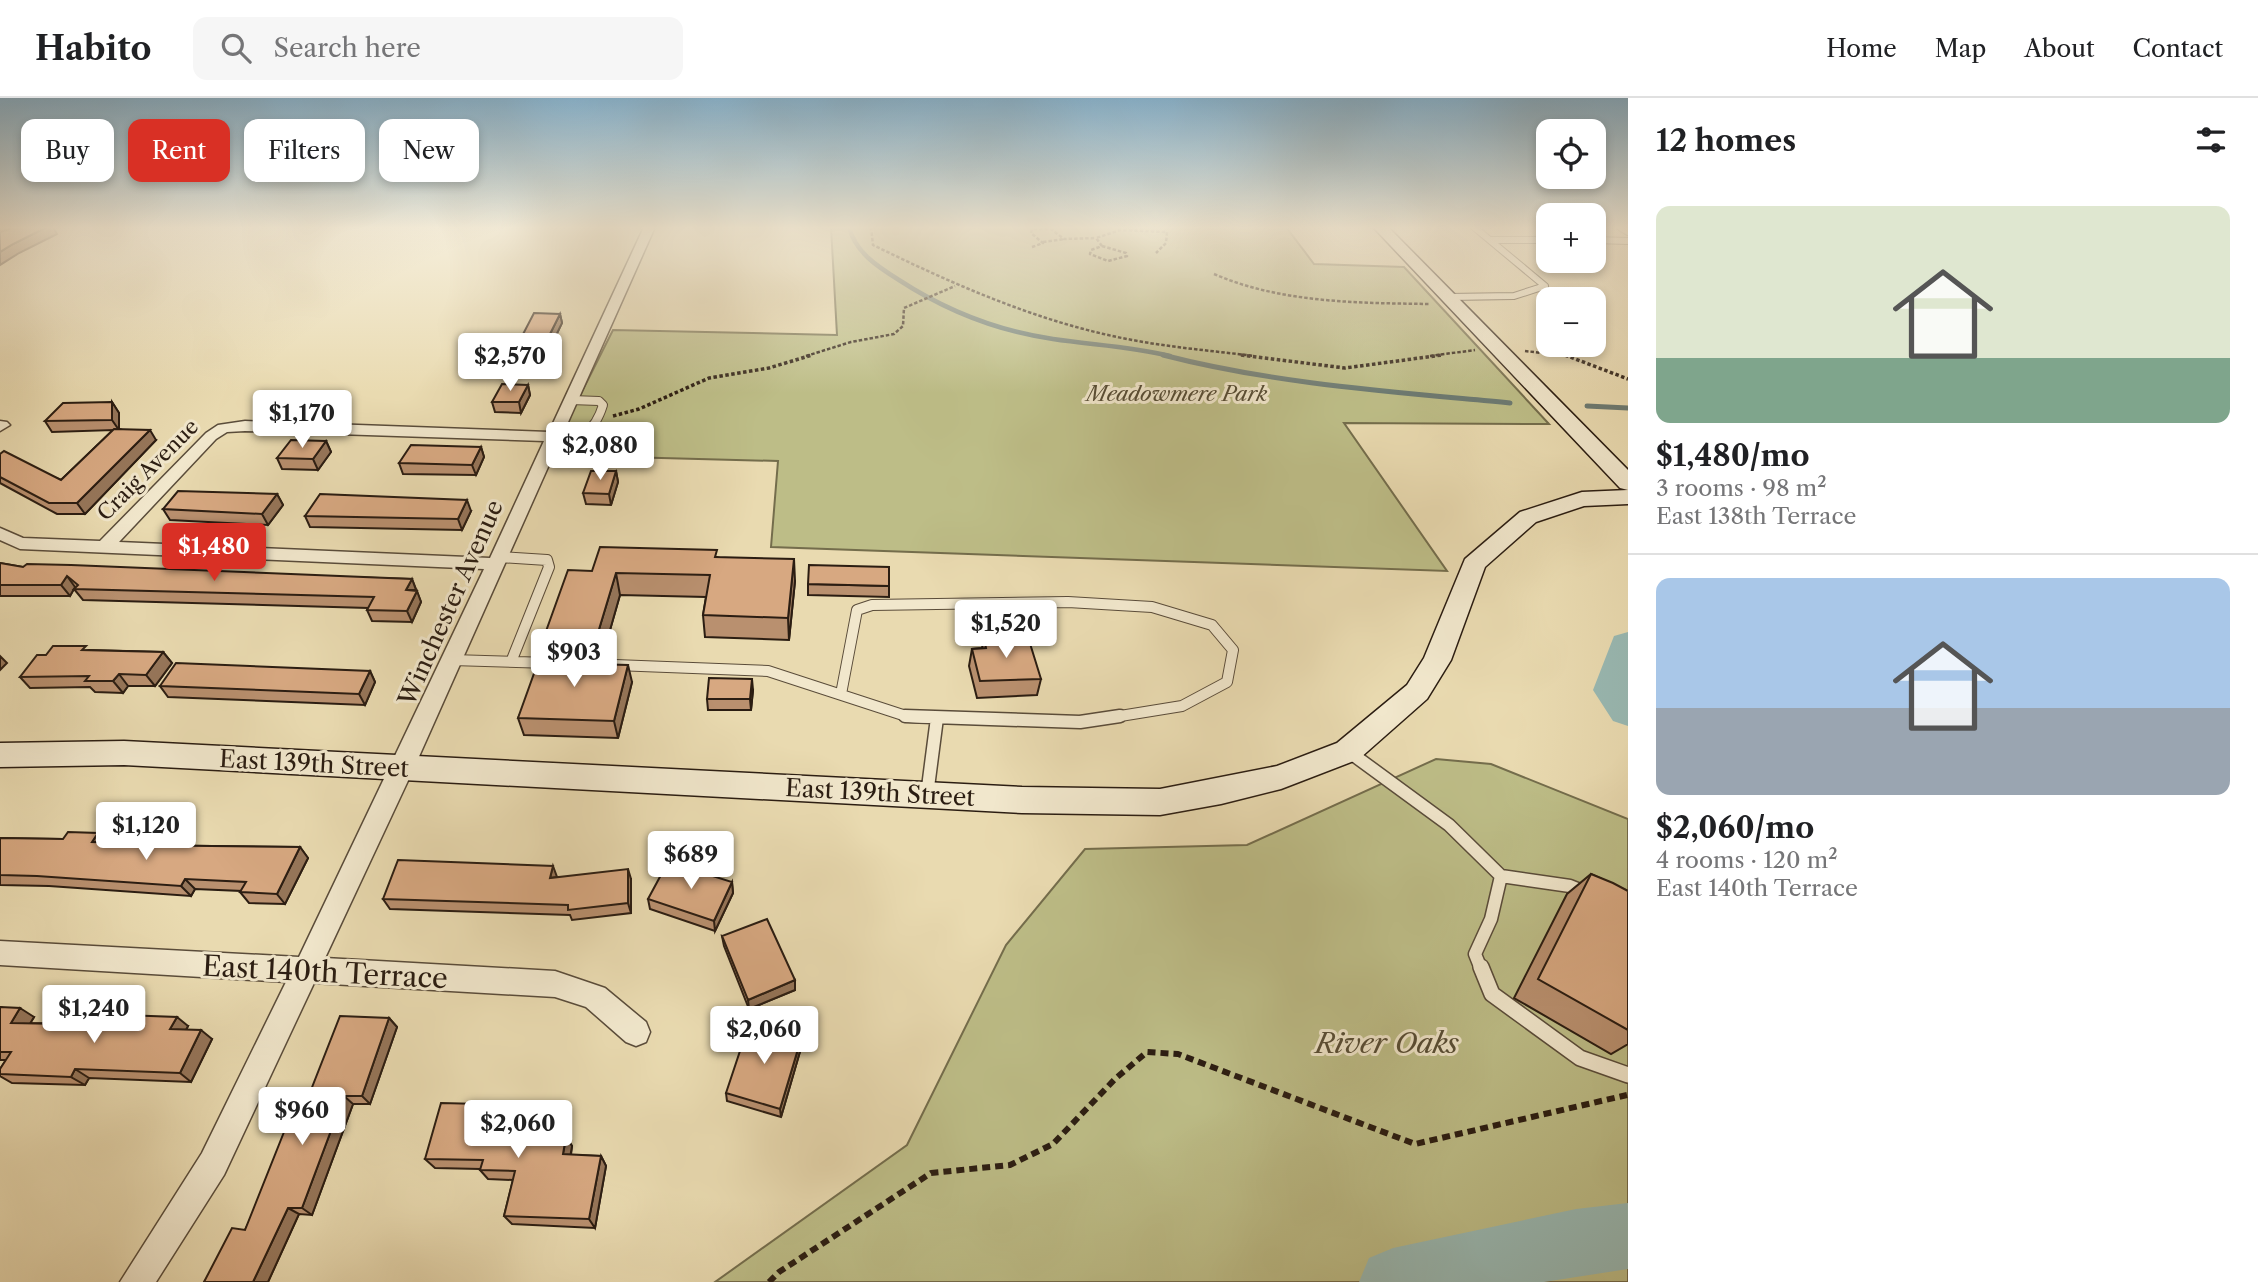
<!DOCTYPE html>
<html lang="en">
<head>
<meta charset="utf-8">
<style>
  :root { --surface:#fff; --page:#f6f6f6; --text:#202124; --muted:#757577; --line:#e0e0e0; --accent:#d93025 }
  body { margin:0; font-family:"Libre Caslon Text",serif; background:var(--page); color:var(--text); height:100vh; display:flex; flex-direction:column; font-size:26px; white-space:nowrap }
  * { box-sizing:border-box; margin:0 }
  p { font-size:23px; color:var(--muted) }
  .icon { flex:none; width:38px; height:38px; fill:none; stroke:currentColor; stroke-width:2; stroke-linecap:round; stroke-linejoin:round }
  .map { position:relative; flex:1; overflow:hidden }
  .drawer { display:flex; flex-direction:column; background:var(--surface); width:630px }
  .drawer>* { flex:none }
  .guide { position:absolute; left:21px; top:21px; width:665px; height:63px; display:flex; gap:14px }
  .fabs { position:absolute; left:1536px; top:21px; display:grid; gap:14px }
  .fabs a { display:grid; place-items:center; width:70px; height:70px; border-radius:14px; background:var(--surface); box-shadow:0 4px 10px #0003; font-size:35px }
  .price { position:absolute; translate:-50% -60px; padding:0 16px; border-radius:7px; background:#fff; color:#222; font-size:23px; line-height:46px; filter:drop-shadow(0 2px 4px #0008) }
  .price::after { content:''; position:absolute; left:50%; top:42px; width:21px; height:16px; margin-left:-10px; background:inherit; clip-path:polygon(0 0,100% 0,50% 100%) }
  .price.on { background:var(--accent); color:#fff }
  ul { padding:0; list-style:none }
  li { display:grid; align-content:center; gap:14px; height:371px; padding:0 28px }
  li+li { border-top:2px solid var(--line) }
  li span { display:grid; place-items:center; height:217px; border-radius:14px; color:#555 }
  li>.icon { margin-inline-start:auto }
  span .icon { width:126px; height:126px; fill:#fffc; stroke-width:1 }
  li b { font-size:30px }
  h2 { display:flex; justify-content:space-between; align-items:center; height:84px; padding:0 28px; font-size:30px }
  .pill { padding:0 24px; border-radius:14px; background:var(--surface); box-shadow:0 4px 10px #0003; font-size:24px; line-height:63px }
  .pill.on { background:var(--accent); color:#fff }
  header { display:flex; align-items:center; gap:42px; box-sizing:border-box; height:98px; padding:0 35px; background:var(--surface); border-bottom:2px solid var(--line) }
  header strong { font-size:33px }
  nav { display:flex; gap:38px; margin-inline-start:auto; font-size:24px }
  .search { width:490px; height:63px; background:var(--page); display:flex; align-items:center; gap:18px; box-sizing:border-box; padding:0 24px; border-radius:14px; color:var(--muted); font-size:26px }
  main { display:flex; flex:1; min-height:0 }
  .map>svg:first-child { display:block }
  .green { fill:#bdbd87; stroke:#746d4c; stroke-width:2 }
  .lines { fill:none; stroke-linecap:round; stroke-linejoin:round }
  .stream-far1 { stroke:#6d7b73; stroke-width:4.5 }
  .stream { stroke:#6d7b73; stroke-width:5 }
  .river { fill:#99b9b3; fill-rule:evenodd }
  .lane-far4-casing { stroke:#5a4c3a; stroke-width:8 }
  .lane-far3-casing { stroke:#5a4c3a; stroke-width:10 }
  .lane-far2-casing { stroke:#5a4c3a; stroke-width:12 }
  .lane-far1-casing { stroke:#5a4c3a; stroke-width:15 }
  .lane-casing { stroke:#5a4c3a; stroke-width:18 }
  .street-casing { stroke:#5a4c3a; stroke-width:3 }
  .secondary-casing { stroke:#2b1d12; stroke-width:3 }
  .path-far2 { stroke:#2b1d12; stroke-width:2.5; stroke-dasharray:3.5 2; stroke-linecap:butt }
  .path-far1 { stroke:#2b1d12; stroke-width:3.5; stroke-dasharray:3.5 2.5; stroke-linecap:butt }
  .path { stroke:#2b1d12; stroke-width:6; stroke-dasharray:8 5; stroke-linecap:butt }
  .lane-far4 { stroke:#f1e7cc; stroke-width:6 }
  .lane-far3 { stroke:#f1e7cc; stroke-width:8 }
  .lane-far2 { stroke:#f1e7cc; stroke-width:10 }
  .lane-far1 { stroke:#f1e7cc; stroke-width:12 }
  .lane { stroke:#f1e7cc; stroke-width:15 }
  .street { fill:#f1e7cc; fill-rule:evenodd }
  .secondary { fill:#f1e7cc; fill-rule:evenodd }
  .wall { fill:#b9906f; stroke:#2b1d12; stroke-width:2 }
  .shaded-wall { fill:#96765a; stroke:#2b1d12; stroke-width:2 }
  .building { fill:#d7a881; stroke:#2b1d12; stroke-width:2 }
  .labels { text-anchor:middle; stroke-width:6; stroke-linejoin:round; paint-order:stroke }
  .far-park-label { font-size:21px; font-style:italic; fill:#574d35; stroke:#f1e7cc }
  .far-street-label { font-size:21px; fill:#2b1d12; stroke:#f1e7cc }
  .street-label { font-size:24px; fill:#2b1d12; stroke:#f1e7cc }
  .near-street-label { font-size:28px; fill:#2b1d12; stroke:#f1e7cc }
  .near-park-label { font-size:28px; font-style:italic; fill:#574d35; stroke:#f1e7cc }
</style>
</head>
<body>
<header>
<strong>Habito</strong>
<div class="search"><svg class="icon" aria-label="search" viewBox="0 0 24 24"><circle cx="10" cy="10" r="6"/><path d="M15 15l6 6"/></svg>Search here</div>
<nav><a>Home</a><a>Map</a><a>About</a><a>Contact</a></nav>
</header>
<main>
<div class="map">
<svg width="1628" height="1184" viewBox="0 0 1628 1184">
  <rect width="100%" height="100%" fill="#e9dab0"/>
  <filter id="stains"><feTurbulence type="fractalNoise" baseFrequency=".00286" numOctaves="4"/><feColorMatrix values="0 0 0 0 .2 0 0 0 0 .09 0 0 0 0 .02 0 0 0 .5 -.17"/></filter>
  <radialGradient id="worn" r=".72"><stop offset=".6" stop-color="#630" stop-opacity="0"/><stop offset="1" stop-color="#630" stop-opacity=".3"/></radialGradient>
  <path class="green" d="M 831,129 L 1286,129 L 1314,166 L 1404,169 L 1549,326 L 1344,325 L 1447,473 L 771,449 L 778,363 L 550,357 L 613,232 L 837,237 Z
    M 1436,661 L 1491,666 L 1628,721 L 1628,1184 L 715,1184 L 907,1047 L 1006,847 L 1085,751 L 1247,747 Z"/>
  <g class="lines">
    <path class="stream-far1" d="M 849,129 C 855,154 878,169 899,182 C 945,212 998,233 1053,241 C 1092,247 1131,248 1170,258"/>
    <path class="stream" d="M 1163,257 C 1275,286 1395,294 1510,305
      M 1587,308 L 1628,310"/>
    <path class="river" d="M 1628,534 L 1628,628 L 1613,623 L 1593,592 L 1614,538 Z
      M 1628,1105 L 1628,1171 L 1544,1184 L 1359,1184 L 1369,1160 L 1393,1150 L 1576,1111 Z"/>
    <defs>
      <path id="lane-far4" d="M 1620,129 L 1628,134
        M 1490,142 L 1549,142
        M 1594,142 L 1628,143
        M 1448,199 L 1514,198 L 1545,188 L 1474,129"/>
      <path id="lane-far3" d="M 552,343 C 581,340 594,336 603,307 L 599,303 L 571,302"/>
      <path id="lane-far2" d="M 498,459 L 547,462 L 549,469 L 511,564
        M 452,562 L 550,565
        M 615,567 L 768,573 L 909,619 L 928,620
        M 841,596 L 857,512 L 872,507 L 1068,504 L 1152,509 L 1212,527 L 1233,552 L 1227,584 L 1182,608 L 1108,620"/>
      <path id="lane-far1" d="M 905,618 L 1080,624 L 1120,618
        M 1348,653 L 1449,727 L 1501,778 L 1570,788 L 1585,794
        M 927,697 L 937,620
        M 1481,871 L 1475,856 L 1491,821 L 1501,778"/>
      <path id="lane" d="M 1481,869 L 1492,896 L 1580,960 L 1628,977"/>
      <path id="street" d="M 644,129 L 655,129 L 413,672 L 325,860 L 555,873 L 605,890 L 646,924 L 650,934 L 646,944 L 636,948 L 626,944 L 586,909 L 555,899 L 314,885 L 224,1077 L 156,1184 L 120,1184 L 202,1055 L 286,884 L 0,867 L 0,843 L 299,859 L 484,471 L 20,451 L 0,442 L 0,430 L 23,440 L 100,443 L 206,335 L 218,327 L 245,323 L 549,334 ZM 245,333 L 544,343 L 490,460 L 119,444 L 216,341 L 227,334 Z
        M 0,323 L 7,324 L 10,327 L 0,333 Z"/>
      <path id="secondary" d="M 1373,129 L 1388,129 L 1628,372 L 1628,392 L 1620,390 Z
        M 1628,392 L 1628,406 L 1584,408 L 1536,424 L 1485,469 L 1451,562 L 1427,601 L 1359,661 L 1281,691 L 1221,706 L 1160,717 L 1022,715 L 124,667 L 0,669 L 0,645 L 124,643 L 1022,689 L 1160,691 L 1277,668 L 1337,645 L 1407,587 L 1424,560 L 1465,461 L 1520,414 L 1582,394 Z"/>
    </defs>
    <use href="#lane-far4" class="lane-far4-casing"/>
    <use href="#lane-far3" class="lane-far3-casing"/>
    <use href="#lane-far2" class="lane-far2-casing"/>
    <use href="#lane-far1" class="lane-far1-casing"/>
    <use href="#lane" class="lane-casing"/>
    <use href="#street" class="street-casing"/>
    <use href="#secondary" class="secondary-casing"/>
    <path class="path-far2" d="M 871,129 L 873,147 C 957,188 1045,227 1138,243 C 1176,250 1215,253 1254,258
      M 1043,144 L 1064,141
      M 1102,148 L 1126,155 L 1127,158 L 1108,163 L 1090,156 L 1091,152 Z
      M 1102,148 L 1096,140 L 1120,132 L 1167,134 L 1166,145 L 1156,155
      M 1032,149 L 1043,145 L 1031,135 L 1032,131 L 1051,131 L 1064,141 L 1096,140
      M 1214,176 C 1281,205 1358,205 1430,206
      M 1525,253 L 1569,258
      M 806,258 L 851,244 L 894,236 L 903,228 L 904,210 L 955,188
      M 1430,258 L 1475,252"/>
    <path class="path-far1" d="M 1241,257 L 1345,270 L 1442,257
      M 1565,257 L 1628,281
      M 613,318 L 639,311 L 709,280 L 769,270 L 812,257"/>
    <path class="path" d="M 769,1184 L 779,1174 L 931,1075 L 1010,1067 L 1053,1046 L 1115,981 L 1147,954 L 1178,956 L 1415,1046 L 1627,997"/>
    <use href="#lane-far4" class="lane-far4"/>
    <use href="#lane-far3" class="lane-far3"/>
    <use href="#lane-far2" class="lane-far2"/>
    <use href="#lane-far1" class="lane-far1"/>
    <use href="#lane" class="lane"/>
    <use href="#street" class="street"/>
    <use href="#secondary" class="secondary"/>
  </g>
  <path class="wall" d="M 560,216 L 562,225 L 549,252 L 522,252 L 520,242 Z
    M 528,287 L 530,297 L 521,315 L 495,314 L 492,304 Z
    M 112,304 L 119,315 L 119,331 L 156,342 L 85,416 L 57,416 L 0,385 L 0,356 L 61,382 L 113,332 L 52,334 L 45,323 Z
    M 326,343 L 331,354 L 318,372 L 282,371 L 277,360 Z
    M 481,349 L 484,359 L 476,377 L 403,376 L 399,365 Z
    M 616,373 L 618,384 L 611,407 L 586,406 L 583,395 Z
    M 277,396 L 283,407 L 268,427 L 170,422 L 163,411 Z
    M 471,413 L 462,432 L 310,429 L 305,418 Z
    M 717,459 L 795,483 L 789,542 L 705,539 L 703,517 L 706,499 L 620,497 L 602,560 L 594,560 L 596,566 L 632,584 L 618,640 L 524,637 L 518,620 L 551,556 L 545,536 L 592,473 Z
    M 0,465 L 23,469 L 412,481 L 421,504 L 412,524 L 372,523 L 367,512 L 368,510 L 83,502 L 74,491 L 75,489 L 70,498 L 0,498 Z
    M 808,486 L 889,488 L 889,499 L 808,497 Z
    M 984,540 L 1041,581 L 1037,597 L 977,600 L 969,568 L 972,551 L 982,550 Z
    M 89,552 L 163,554 L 172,565 L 155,588 L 128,588 L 123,595 L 95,594 L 90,589 L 30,590 L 20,579 L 46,557 Z
    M 370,573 L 375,584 L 365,607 L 168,599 L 160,588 Z
    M 753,592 L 751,612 L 708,612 L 707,601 Z
    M 98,735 L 108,744 L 127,747 L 300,749 L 308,760 L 285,806 L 249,805 L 240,794 L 241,793 L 195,791 L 191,798 L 49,788 L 0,787 L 0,740 L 63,741 Z
    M 1591,776 L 1628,793 L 1628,946 L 1611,956 L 1514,900 L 1567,796 Z
    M 557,779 L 631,781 L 631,815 L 572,822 L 570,817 L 390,811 L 383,801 Z
    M 732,784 L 733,795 L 715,833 L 650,811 L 648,801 Z
    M 722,838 L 795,882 L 795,892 L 749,911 L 724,848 Z
    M 0,909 L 34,919 L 30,925 L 188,928 L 186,932 L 212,941 L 191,984 L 89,980 L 85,987 L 12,985 L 0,978 L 0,971 L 6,962 L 0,962 Z
    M 389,920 L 397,929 L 370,1006 L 353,1006 L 312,1117 L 299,1116 L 268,1184 L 204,1184 L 245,1132 L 298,1025 Z
    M 801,941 L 801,950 L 781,1019 L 727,1003 L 726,995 Z
    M 524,1017 L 520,1037 L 566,1039 L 572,1048 L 571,1057 L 601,1058 L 606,1068 L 595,1130 L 512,1126 L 504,1118 L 513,1082 L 488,1081 L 480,1072 L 480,1071 L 435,1070 L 425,1061 Z"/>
  <path class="shaded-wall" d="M 0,129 L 14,129 L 0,135 Z
    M 47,129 L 53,129 L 57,136 L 19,155 L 0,167 L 0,154 L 13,146 Z
    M 560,216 L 562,225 L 549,252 L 547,242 Z
    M 528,287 L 530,297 L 521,315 L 519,304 Z
    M 112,304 L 119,315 L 119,332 L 112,322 Z
    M 150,332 L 156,342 L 85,416 L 77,405 Z
    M 326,343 L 331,354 L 318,372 L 313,361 Z
    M 481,349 L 484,359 L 476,377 L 472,367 Z
    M 616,373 L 618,384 L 611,407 L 609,396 Z
    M 277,396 L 283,407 L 268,427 L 262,416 Z
    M 467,402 L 471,413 L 462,432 L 458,421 Z
    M 794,461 L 795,483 L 789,542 L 788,520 Z
    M 616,475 L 620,497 L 602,560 L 597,538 Z
    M 67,478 L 75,489 L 70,498 L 61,487 Z
    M 412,481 L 416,492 L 406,492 Z
    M 417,493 L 421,504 L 412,524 L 407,513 Z
    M 163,554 L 172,565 L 155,588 L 146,577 Z
    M 0,558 L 7,565 L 0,572 Z
    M 628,567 L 632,584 L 618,640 L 614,623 Z
    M 370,573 L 375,584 L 365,607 L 359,596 Z
    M 119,576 L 128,588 L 123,595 L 113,583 Z
    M 752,581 L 753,592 L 751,612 L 750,601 Z
    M 98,735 L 109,745 L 92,744 Z
    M 300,749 L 308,760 L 285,806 L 277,796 Z
    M 553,768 L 557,779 L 550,780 Z
    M 628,771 L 631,781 L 631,815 L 628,805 Z
    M 185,781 L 195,791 L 191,798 L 181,788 Z
    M 732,784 L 733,795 L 715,833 L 714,823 Z
    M 795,882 L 795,892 L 749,911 L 748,902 Z
    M 20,910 L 34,919 L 25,934 L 11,925 Z
    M 177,919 L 188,928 L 182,940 L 170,931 Z
    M 389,920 L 397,929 L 370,1006 L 362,998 Z
    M 201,932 L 212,941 L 191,984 L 180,975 Z
    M 801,941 L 801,950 L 781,1019 L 780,1011 Z
    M 75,971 L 89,980 L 85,987 L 71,979 Z
    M 344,998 L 353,1006 L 312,1117 L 302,1110 Z
    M 517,1007 L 524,1017 L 518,1047 L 510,1037 Z
    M 566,1039 L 572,1048 L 569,1066 L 563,1056 Z
    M 601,1058 L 606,1068 L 595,1130 L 589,1121 Z
    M 288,1110 L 299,1116 L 268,1184 L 253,1184 Z"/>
  <path class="building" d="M 15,129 L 47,129 L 13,146 L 0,154 L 0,134 Z
    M 534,215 L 560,216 L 547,242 L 520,242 Z
    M 502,286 L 528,287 L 519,304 L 492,304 Z
    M 112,304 L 112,322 L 45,323 L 63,305 Z
    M 114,331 L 150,332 L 77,405 L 49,405 L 0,379 L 0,356 L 4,353 L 61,382 Z
    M 291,342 L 326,343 L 313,361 L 277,360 Z
    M 411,347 L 481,349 L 472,367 L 399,365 Z
    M 591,373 L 616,373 L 609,396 L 583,395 Z
    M 178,393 L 277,396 L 262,416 L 163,411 Z
    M 320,396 L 467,402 L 458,421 L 305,418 Z
    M 600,449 L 717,452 L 715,459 L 794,461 L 788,520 L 703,517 L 710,477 L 616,475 L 597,538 L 545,536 L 568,472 L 592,473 Z
    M 0,465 L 23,469 L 27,466 L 71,467 L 412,481 L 406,492 L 417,493 L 407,513 L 367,512 L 374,499 L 74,491 L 78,487 L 67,478 L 61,487 L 0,487 Z
    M 809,467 L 889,469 L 889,488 L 808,486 Z
    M 1028,539 L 1041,581 L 980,583 L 972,551 L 986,550 L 984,540 Z
    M 53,548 L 86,548 L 82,552 L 163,554 L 146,577 L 119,576 L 113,583 L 85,583 L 89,578 L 20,579 L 37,557 L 46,557 Z
    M 541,556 L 594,558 L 591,566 L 628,567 L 614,623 L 518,620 Z
    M 176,565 L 370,573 L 359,596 L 160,588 Z
    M 709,580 L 752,581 L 750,601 L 707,601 Z
    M 68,734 L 98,735 L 92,744 L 125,745 L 123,747 L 300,749 L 277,796 L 240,794 L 246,784 L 185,781 L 181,788 L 37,778 L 0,777 L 0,740 L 63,741 Z
    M 398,762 L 553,768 L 550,780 L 628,771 L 628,805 L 568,812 L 568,807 L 383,801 Z
    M 668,764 L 732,784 L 714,823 L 648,801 Z
    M 1591,776 L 1613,785 L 1628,793 L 1628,932 L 1538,881 Z
    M 767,821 L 795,882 L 748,902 L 722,838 Z
    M 0,909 L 20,910 L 11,925 L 62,926 L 68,915 L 177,919 L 170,931 L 201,932 L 180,975 L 75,971 L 71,979 L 0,976 L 0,971 L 11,954 L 0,954 Z
    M 340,918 L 389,920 L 362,998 L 344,998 L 302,1110 L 288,1110 L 253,1184 L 204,1184 L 232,1130 L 245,1132 L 288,1024 L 298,1025 Z
    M 749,926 L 801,941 L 780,1011 L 726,995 Z
    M 441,1005 L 517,1007 L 510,1037 L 566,1039 L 563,1056 L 601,1058 L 589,1121 L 504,1118 L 515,1073 L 480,1072 L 483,1062 L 425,1061 Z"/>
  <linearGradient id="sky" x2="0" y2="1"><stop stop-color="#88b6d3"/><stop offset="0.44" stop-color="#f5eedb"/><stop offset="1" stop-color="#f5eedb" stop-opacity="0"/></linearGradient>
  <rect width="1628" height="295" fill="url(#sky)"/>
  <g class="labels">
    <g class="far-park-label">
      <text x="1177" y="303">Meadowmere Park</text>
    </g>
    <g class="far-street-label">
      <text transform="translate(148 372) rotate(-45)" y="7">Craig Avenue</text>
    </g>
    <g class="street-label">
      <text transform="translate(451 505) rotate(-66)" y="8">Winchester Avenue</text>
      <text transform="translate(314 666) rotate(3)" y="8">East 139th Street</text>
      <text transform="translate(880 695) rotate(3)" y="8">East 139th Street</text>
    </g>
    <g class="near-street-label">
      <text transform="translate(325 874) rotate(3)" y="10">East 140th Terrace</text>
    </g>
    <g class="near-park-label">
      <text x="1387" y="955">River Oaks</text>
    </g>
  </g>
  <rect width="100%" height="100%" filter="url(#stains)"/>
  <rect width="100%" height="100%" fill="url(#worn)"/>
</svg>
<div class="fabs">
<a><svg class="icon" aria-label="locate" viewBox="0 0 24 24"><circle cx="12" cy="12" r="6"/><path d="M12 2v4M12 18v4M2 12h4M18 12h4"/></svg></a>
<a>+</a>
<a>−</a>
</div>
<b class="price" style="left:510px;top:295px">$2,570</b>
<b class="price" style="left:302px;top:352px">$1,170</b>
<b class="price" style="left:600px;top:384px">$2,080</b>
<b class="price on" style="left:214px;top:485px">$1,480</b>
<b class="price" style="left:1006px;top:562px">$1,520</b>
<b class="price" style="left:574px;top:591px">$903</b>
<b class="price" style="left:146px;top:764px">$1,120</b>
<b class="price" style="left:691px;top:793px">$689</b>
<b class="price" style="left:94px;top:947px">$1,240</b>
<b class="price" style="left:764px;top:968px">$2,060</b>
<b class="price" style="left:302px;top:1049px">$960</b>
<b class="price" style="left:518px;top:1062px">$2,060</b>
<div class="guide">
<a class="pill">Buy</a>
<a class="pill on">Rent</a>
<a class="pill">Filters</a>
<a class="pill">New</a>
</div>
</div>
<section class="drawer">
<h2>12 homes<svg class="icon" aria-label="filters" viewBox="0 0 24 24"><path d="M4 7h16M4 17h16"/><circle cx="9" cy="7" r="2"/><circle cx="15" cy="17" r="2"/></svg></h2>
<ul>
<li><span style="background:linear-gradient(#dfe7d0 70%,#7fa58c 0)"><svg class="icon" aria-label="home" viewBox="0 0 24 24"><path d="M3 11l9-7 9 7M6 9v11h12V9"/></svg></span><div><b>$1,480/mo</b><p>3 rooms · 98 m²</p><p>East 138th Terrace</p></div></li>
<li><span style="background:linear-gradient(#a9c7e8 60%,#9aa5b1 0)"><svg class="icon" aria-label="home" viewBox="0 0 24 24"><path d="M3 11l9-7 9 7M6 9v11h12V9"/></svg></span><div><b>$2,060/mo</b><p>4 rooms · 120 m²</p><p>East 140th Terrace</p></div></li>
</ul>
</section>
</main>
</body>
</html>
